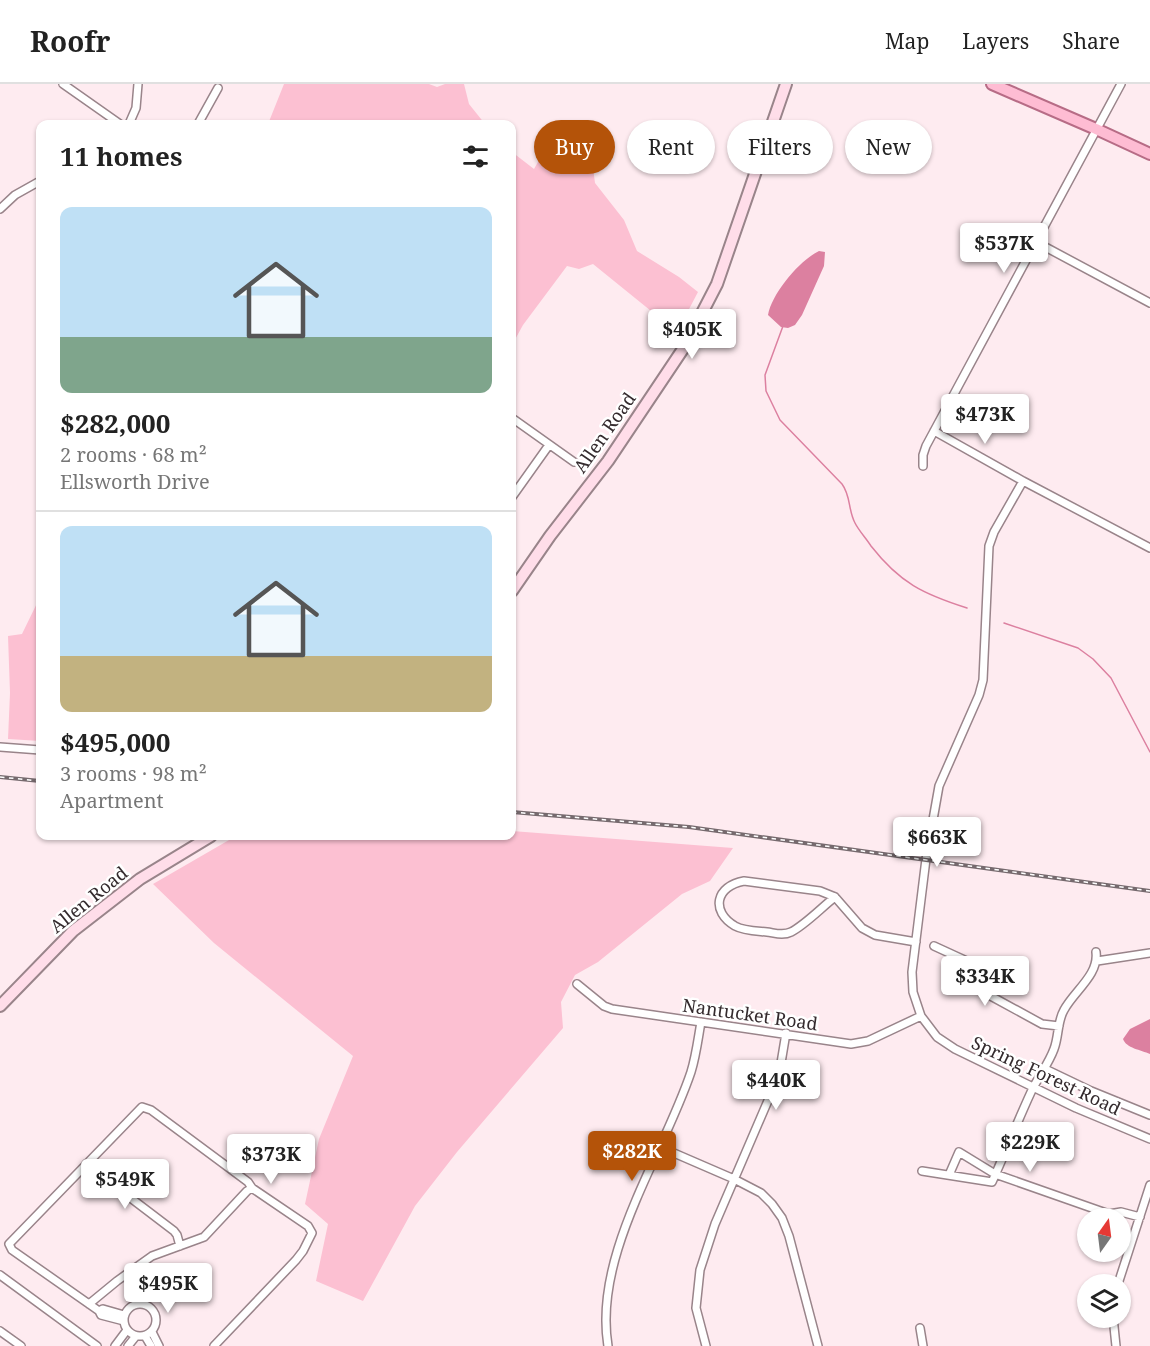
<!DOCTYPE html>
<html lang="en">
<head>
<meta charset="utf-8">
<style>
  :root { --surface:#fff; --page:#f6f6f6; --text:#222; --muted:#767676; --line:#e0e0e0; --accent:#b45309 }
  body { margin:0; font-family:"Noto Serif",serif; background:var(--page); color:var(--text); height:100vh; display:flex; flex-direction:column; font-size:22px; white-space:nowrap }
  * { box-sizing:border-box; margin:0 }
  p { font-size:20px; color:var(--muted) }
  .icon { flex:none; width:33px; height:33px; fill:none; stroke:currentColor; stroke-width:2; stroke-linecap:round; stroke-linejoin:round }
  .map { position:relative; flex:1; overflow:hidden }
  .details { position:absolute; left:36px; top:36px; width:480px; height:720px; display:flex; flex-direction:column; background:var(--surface); border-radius:12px; box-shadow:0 2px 4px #0004 }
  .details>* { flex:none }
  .hud { position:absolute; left:534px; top:36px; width:525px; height:54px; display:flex; gap:12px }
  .needle { width:39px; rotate:14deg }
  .controls { position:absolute; left:1077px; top:1124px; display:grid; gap:12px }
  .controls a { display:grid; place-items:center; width:54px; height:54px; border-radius:50%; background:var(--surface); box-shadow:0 2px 4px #0004; font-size:30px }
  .price { position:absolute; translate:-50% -51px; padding:0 14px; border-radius:6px; background:#fff; color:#222; font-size:20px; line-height:39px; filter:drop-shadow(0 2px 3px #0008) }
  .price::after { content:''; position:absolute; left:50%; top:36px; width:18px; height:14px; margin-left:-9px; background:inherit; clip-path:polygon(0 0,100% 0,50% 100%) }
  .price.on { background:var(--accent); color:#fff }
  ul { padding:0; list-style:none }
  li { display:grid; align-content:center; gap:12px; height:318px; padding:0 24px }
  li+li { border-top:2px solid var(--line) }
  li span { display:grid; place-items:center; height:186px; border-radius:12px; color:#555 }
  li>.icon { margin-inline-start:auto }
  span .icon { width:108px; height:108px; fill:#fffc; stroke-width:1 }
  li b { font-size:26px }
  h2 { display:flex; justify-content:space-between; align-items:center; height:72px; padding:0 24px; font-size:26px }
  .tag { padding:0 21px; border-radius:27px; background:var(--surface); box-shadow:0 2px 4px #0004; font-size:21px; line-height:54px }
  .tag.on { background:var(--accent); color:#fff }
  header { display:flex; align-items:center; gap:36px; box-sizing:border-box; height:84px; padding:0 30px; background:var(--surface); border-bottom:2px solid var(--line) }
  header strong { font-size:28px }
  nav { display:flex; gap:33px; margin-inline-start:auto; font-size:21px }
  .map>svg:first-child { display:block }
  .green { fill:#fcc0d2 }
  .water { fill:#dc80a0 }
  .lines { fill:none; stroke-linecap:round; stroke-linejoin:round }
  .stream { stroke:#dc80a0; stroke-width:1.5 }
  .minor-casing { stroke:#99848a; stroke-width:10 }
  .secondary-casing { stroke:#99848a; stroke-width:14 }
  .primary-casing { stroke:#b76c86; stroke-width:14 }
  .minor { stroke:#fff; stroke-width:7 }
  .secondary { stroke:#ffdde9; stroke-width:10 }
  .primary { stroke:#febcd3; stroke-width:10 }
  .rail-casing { stroke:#766a6e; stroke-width:4 }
  .rail { stroke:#fff; stroke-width:1.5; stroke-dasharray:4.5; stroke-linecap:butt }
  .labels { text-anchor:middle; stroke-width:5; stroke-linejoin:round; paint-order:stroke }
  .street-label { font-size:18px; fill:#342b2e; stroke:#fff }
</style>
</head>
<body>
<header>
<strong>Roofr</strong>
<nav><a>Map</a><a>Layers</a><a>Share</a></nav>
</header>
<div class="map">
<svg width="1150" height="1262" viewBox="0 0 1150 1262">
  <rect width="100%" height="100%" fill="#feebf0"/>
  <path class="green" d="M 284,0 L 429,0 L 437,3 L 445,0 L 464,0 L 469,20 L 485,40 L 268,40 Z
    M 512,68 L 534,85 L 542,71 L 593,84 L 595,99 L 624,136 L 637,167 L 679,193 L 698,208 L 677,248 L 593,180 L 579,185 L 567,182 L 523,241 L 512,261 Z
    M 40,513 L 40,657 L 8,655 L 10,609 L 8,552 L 22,550 Z
    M 512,747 L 733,764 L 710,797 L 682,810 L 598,878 L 575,891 L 561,918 L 563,944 L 457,1068 L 415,1122 L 363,1217 L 316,1197 L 328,1140 L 305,1120 L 319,1055 L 353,972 L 214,859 L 153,800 L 236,752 L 512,752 Z"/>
  <path class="water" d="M 819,167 L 825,168 L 824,182 L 802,231 L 795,241 L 788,244 L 781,243 L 768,231 C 772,209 800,176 819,167 Z
    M 1150,935 L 1150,970 C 1141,966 1126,964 1123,955 L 1130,945 Z"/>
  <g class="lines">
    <path class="stream" d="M 783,242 L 765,291 L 766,307 L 780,336 L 842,400 C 851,412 848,426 855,439 C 859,447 866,454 871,462 C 900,499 923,510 967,524
      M 1004,539 L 1078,564 L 1093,575 L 1111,594 L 1150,668"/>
    <defs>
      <path id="minor" d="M 63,0 L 120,40
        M 129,40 L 136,24 L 138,0
        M 198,40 L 218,4
        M 0,125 L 15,111 L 40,97
        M 1036,158 L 1150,219
        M 512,334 L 574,378
        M 934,347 L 1023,397 L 1150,464
        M 923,382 L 923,371 L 926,362 L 1121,0
        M 1023,397 L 994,448 L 989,462 L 983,596 L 979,611 L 939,702 L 926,775 L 912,888 L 913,908 L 921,932 L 937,953 L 955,965 L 1076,1024 L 1150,1055
        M 512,413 L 549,361
        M 0,663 L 40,666
        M 835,813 C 822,823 805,841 791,848 C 783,852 775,849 767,848 C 757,847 744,847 735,842 C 710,827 716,802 744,797 L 820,807 L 835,813 L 862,844 L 875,851 L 916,858
        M 934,862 L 971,879 L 987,910 L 1042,940 L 1059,942
        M 1097,877 L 1150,869
        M 577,900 L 604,922 L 612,925 L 851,960 L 868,957 L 921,932
        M 1043,984 L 1091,1007 L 1150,1031
        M 660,1063 L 734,1095 L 761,1109 L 772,1120 L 782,1134 L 789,1152 L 818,1262
        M 86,1080 L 174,1147 L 177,1151 L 180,1162
        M 922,1087 L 992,1098 C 1006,1067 1018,1036 1032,1006 C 1039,992 1049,979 1054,965 C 1059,952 1057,938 1064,926 C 1074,907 1099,891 1096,868
        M 949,1091 L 959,1068 L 995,1090 L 1109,1130 L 1121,1128 L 1140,1133
        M 0,1191 L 97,1262
        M 1118,1200 L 1150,1101
        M124 1236a16 16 0 1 1 32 0a16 16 0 1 1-32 0Z
        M 89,1220 L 117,1197 L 152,1172 L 204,1153 L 247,1107 L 252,1104 L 308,1142 L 312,1149 L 303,1167 L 296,1176 L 214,1262
        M 99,1227 L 103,1225 L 124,1231
        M 1113,1233 L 1116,1262
        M 124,1237 L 101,1231 L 99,1227 L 12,1166 L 9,1160 L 142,1023 L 151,1026 L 248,1098 L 252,1104
        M 920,1244 L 923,1262
        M 0,1247 L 21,1262
        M 152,1248 L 159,1262
        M 145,1252 L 151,1262
        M 115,1262 L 127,1246
        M 128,1262 L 136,1252
        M 608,1262 C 593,1171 663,1072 691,988 C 696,972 698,955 701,938
        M 706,1262 L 696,1224 L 700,1186 L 715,1140 L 779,991 L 786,949"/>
      <path id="secondary" d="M 512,507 L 550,452 L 608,377 L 685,262 L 717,200 L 786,0
        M 0,922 L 73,847 L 140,795 L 211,752"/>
      <path id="primary" d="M 992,0 L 1096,45 L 1150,70"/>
    </defs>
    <use href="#minor" class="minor-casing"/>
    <use href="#secondary" class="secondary-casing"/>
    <use href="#primary" class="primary-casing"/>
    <use href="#minor" class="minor"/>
    <use href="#secondary" class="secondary"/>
    <use href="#primary" class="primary"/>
    <defs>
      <path id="rail" d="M 0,693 L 40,697
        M 512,728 L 689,743 L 1150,807"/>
    </defs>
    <use href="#rail" class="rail-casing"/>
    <use href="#rail" class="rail"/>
  </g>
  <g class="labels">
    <g class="street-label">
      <text transform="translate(605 349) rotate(-55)" y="6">Allen Road</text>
      <text transform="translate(89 816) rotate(-39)" y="6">Allen Road</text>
      <text transform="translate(750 931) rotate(8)" y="6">Nantucket Road</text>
      <text transform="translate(1046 992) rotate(25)" y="6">Spring Forest Road</text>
    </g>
  </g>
</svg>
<div class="controls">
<a><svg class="needle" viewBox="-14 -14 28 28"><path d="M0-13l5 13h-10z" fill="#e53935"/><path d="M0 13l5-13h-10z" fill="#767676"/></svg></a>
<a><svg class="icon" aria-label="layers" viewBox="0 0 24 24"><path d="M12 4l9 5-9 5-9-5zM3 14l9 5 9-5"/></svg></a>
</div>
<b class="price" style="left:1004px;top:190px">$537K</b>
<b class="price" style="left:692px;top:276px">$405K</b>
<b class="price" style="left:985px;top:361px">$473K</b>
<b class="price" style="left:937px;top:784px">$663K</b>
<b class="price" style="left:985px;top:923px">$334K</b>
<b class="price" style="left:776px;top:1027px">$440K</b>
<b class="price" style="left:1030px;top:1089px">$229K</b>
<b class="price on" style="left:632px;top:1098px">$282K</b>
<b class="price" style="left:271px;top:1101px">$373K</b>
<b class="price" style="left:125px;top:1126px">$549K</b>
<b class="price" style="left:168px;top:1230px">$495K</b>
<div class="hud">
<a class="tag on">Buy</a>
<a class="tag">Rent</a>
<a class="tag">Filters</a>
<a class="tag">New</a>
</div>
<section class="details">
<h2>11 homes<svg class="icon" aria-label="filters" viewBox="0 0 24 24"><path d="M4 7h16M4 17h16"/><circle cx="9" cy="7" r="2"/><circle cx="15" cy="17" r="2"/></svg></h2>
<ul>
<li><span style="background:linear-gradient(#bfe0f5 70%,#7fa58c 0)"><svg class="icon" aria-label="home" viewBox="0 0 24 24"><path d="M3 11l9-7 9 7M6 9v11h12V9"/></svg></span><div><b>$282,000</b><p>2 rooms · 68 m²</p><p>Ellsworth Drive</p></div></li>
<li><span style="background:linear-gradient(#bfe0f5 70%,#c2b280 0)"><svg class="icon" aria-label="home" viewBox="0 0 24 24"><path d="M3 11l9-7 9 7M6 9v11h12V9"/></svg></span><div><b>$495,000</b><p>3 rooms · 98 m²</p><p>Apartment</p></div></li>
</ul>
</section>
</div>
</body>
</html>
